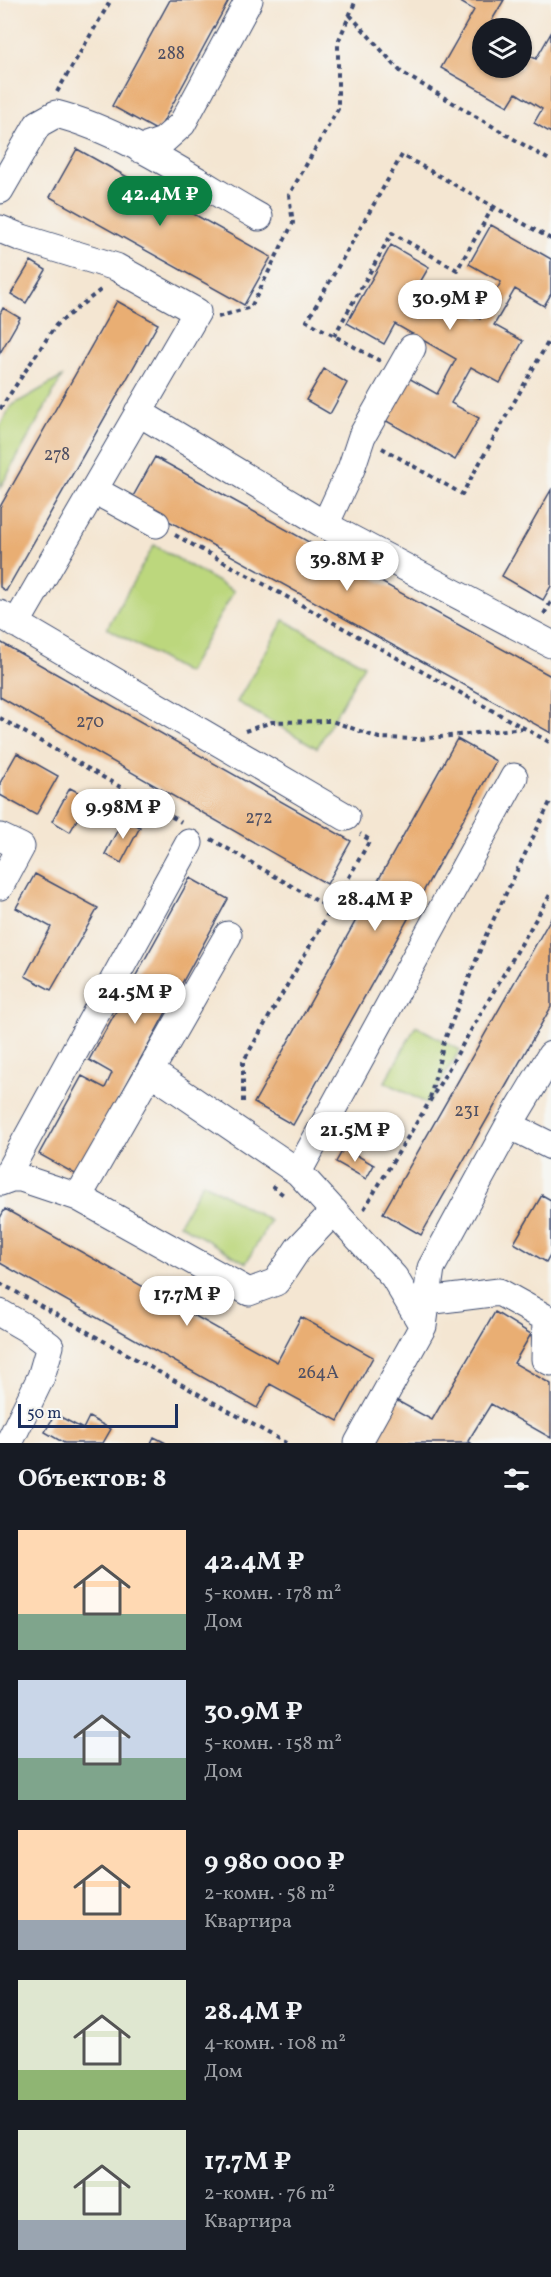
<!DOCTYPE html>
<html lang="ru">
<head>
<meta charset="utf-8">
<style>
  :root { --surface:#171b24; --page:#242831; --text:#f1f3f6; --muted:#9ea1a6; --accent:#0b8043 }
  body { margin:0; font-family:Vollkorn,serif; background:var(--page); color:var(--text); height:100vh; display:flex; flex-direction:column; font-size:22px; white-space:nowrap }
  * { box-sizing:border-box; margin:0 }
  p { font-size:20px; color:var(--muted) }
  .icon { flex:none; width:33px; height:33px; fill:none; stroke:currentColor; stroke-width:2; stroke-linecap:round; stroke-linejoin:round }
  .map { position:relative; height:1443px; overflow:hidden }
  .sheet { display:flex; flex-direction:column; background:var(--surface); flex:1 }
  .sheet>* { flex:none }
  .controls { position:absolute; left:472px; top:18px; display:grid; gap:12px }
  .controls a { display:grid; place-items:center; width:60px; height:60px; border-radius:50%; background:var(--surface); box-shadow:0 2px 4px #0004; font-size:30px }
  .scale { position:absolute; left:18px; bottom:15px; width:160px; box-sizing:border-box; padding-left:6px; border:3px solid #1b2f5e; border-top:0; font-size:16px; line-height:21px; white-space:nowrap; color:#1b2f5e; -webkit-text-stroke:4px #f6f6f2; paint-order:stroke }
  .price { position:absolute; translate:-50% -51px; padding:0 14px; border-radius:21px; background:#fff; color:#222; font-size:20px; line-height:39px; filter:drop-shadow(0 2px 3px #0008) }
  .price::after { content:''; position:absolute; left:50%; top:36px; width:18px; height:14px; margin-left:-9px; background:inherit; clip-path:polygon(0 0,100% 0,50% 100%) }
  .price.selected { background:var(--accent); color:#fff }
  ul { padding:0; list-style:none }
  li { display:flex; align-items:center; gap:18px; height:150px; padding:0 18px }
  li span { display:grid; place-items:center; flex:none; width:168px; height:120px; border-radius:0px; color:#555 }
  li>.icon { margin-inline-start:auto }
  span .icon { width:72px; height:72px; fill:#fffc; stroke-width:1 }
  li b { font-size:26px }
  h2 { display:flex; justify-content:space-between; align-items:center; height:72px; padding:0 18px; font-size:26px }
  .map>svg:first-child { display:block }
  .green { fill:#bcd77d; stroke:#6c836e; stroke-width:1.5 }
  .building { fill:#e9ae73 }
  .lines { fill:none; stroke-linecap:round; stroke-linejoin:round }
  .minor-casing { stroke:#3c4a6f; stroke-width:29 }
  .path { stroke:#3c4a6f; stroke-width:4; stroke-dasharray:4.5 4.5; stroke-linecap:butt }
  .minor { stroke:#fff; stroke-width:27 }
  .labels { text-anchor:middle; stroke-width:5; stroke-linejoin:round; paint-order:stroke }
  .number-label { font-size:18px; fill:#4e4f63 }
</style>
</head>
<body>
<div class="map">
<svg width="551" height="1443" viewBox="0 0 551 1443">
  <rect width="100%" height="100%" fill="#f6f6f2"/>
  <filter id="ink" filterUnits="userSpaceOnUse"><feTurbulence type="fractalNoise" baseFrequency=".0167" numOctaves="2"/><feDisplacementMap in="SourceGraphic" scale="12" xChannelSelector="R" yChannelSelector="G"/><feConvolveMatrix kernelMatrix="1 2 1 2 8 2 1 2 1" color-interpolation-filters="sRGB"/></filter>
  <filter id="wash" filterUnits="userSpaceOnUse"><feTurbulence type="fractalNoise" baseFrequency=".008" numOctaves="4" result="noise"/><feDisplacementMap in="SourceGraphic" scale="24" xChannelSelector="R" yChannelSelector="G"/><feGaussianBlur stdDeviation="1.35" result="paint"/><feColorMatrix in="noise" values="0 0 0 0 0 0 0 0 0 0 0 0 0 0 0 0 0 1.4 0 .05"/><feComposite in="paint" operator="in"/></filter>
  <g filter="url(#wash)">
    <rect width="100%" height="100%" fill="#f4e6d2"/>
    <path class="green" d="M 62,377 L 0,488 L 0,426 L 11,406 Z
      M 154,545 L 234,591 L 187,673 L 107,628 Z
      M 284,620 L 364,665 L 317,748 L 237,702 Z
      M 416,1026 L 460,1050 L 428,1104 L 385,1082 Z
      M 203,1182 L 270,1221 L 246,1263 L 179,1224 Z"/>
    <g id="blocks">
      <path class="building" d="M 170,0 L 229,0 L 158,131 L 112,106 Z
        M 457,0 L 504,0 L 492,20 L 506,28 L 483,28 L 483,68 L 522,68 L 522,51 L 536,59 L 551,33 L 551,133 L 534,123 L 542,109 L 516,93 L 508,106 L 441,68 L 474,10 Z
        M 77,149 L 271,257 L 244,305 L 50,197 Z
        M 491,225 L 551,259 L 551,294 L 544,306 L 515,289 L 494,325 L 523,341 L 500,383 L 471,367 L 451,403 L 479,418 L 455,460 L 383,419 L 407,377 L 437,394 L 456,359 L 395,324 L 384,344 L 347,323 L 391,245 L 429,267 L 419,284 L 480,319 L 501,282 L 469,264 Z
        M 31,261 L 46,270 L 26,303 L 11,294 Z
        M 117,301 L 158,324 L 6,591 L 0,587 L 0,507 Z
        M 3,308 L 20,318 L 0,353 L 0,314 Z
        M 324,369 L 347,383 L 330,414 L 306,400 Z
        M 155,457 L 551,676 L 551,733 L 131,500 Z
        M 551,490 L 551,586 L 543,600 L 502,576 Z
        M 0,642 L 351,841 L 327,884 L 0,697 Z
        M 457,739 L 496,761 L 293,1125 L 254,1103 Z
        M 17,753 L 58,776 L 36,815 L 0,795 L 0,783 Z
        M 70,788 L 89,798 L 70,832 L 52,821 Z
        M 124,818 L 140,827 L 121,863 L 105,854 Z
        M 35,874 L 98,908 L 51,990 L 25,976 L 51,927 L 16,908 Z
        M 190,878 L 228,899 L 77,1175 L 39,1154 L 82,1076 L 105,1088 L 112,1073 L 89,1060 Z
        M 551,918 L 551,1007 L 421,1235 L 383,1213 Z
        M 344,1148 L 374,1165 L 366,1179 L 336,1162 Z
        M 542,1195 L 551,1200 L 551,1253 L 546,1262 L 514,1243 Z
        M 5,1209 L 277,1362 L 301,1317 L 373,1357 L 338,1421 L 270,1384 L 257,1408 L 0,1263 L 0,1218 Z
        M 495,1312 L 531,1334 L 514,1363 L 551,1384 L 551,1438 L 491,1404 L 468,1441 L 471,1443 L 369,1443 L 394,1399 L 432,1420 Z
        M 55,1414 L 83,1429 L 89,1417 L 111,1429 L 103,1443 L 64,1443 L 45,1432 Z
        M 154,1437 L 166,1443 L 151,1443 Z"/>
    </g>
  </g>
  <g filter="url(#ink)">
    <use href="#blocks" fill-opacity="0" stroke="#3c4a6f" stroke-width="1.5"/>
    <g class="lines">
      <defs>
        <path id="minor" d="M 140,149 L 163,141 L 182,124 L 249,0
          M 0,190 L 38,124 L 56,114 C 124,131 197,182 259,217
          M 0,229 L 22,238 L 116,267 L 197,312 L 16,624
          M 138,412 L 325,525 L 551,644
          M 94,490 L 156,524
          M 325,525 L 351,469 L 362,436 L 412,348
          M 0,614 L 346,817
          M 0,837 L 21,847 L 0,886
          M 150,1071 L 298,1172 L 394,1277 L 423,1326
          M 509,1125 L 551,1146
          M 298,1172 L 514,777
          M 4,1180 L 189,843
          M 0,1182 L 11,1178 L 21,1178 L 78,1197 L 249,1292 L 276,1282 L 298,1249 L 334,1211
          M 78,1197 L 228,935
          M 427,1301 L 499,1292 L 546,1318 L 545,1359 L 551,1362
          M 0,1313 L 26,1328 L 50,1346 L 41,1377 L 9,1443
          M 358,1443 L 423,1326 L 431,1268 L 509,1125 L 551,1055"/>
      </defs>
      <use href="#minor" class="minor-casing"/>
      <path class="path" d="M 350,15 L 401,72 L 551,161
        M 57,92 L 111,0
        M 218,317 L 251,307 L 293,223 L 289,195 L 338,109 L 338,42 L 356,0
        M 334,336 L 392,233 L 457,270 L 493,207
        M 380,361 L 307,321 L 402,155 L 551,239
        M 0,409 L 56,325 L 103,288
        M 382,448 L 462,494 L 551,337
        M 175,535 L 551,743
        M 544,614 L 551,602
        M 0,718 L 181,822
        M 245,731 L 272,722 L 332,721 L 379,738 L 421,739 L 523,728
        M 211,839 L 331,909 L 243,1062 L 243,1105
        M 331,909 L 370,840 L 360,834
        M 430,1098 L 444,1042 L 486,935 L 551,800
        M 272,1186 L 285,1196
        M 364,1209 L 428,1104 L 551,893
        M 0,1283 L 286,1443"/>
      <use href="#minor" class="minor"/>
    </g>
  </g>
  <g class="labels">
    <g class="number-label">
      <text x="171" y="59">288</text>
      <text x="57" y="460">278</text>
      <text x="90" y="727">270</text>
      <text x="259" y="823">272</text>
      <text x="467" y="1116">231</text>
      <text x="318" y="1378">264А</text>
    </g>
  </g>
</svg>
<div class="controls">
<a><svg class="icon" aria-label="layers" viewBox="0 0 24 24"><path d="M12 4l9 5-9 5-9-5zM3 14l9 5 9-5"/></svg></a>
</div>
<div class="scale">50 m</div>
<b class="price selected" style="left:160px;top:227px">42.4M ₽</b>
<b class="price" style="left:450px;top:331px">30.9M ₽</b>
<b class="price" style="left:347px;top:592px">39.8M ₽</b>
<b class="price" style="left:123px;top:840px">9.98M ₽</b>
<b class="price" style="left:375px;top:932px">28.4M ₽</b>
<b class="price" style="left:135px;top:1025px">24.5M ₽</b>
<b class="price" style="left:355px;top:1163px">21.5M ₽</b>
<b class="price" style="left:187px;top:1327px">17.7M ₽</b>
</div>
<section class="sheet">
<h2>Объектов: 8<svg class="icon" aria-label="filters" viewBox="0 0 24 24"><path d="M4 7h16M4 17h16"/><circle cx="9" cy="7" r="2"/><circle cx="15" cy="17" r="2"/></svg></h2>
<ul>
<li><span style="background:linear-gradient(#ffd9b3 70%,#7fa58c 0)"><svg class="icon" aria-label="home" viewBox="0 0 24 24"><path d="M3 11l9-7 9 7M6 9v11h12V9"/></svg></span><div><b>42.4M ₽</b><p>5-комн. · 178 m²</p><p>Дом</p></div></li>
<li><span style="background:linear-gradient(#c9d6e8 65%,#7fa58c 0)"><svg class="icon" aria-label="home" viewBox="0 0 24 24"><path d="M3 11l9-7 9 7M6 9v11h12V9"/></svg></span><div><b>30.9M ₽</b><p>5-комн. · 158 m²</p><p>Дом</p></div></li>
<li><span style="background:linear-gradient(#ffd9b3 75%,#9aa5b1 0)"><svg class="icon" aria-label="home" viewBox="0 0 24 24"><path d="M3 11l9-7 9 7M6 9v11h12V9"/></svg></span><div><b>9 980 000 ₽</b><p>2-комн. · 58 m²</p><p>Квартира</p></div></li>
<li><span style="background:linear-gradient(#dfe7d0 75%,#8fb573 0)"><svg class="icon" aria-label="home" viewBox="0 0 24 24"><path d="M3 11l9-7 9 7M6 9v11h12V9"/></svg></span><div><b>28.4M ₽</b><p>4-комн. · 108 m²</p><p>Дом</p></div></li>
<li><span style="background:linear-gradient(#dfe7d0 75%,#9aa5b1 0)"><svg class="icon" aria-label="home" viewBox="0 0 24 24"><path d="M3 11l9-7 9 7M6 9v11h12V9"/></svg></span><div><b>17.7M ₽</b><p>2-комн. · 76 m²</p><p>Квартира</p></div></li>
</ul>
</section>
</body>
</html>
